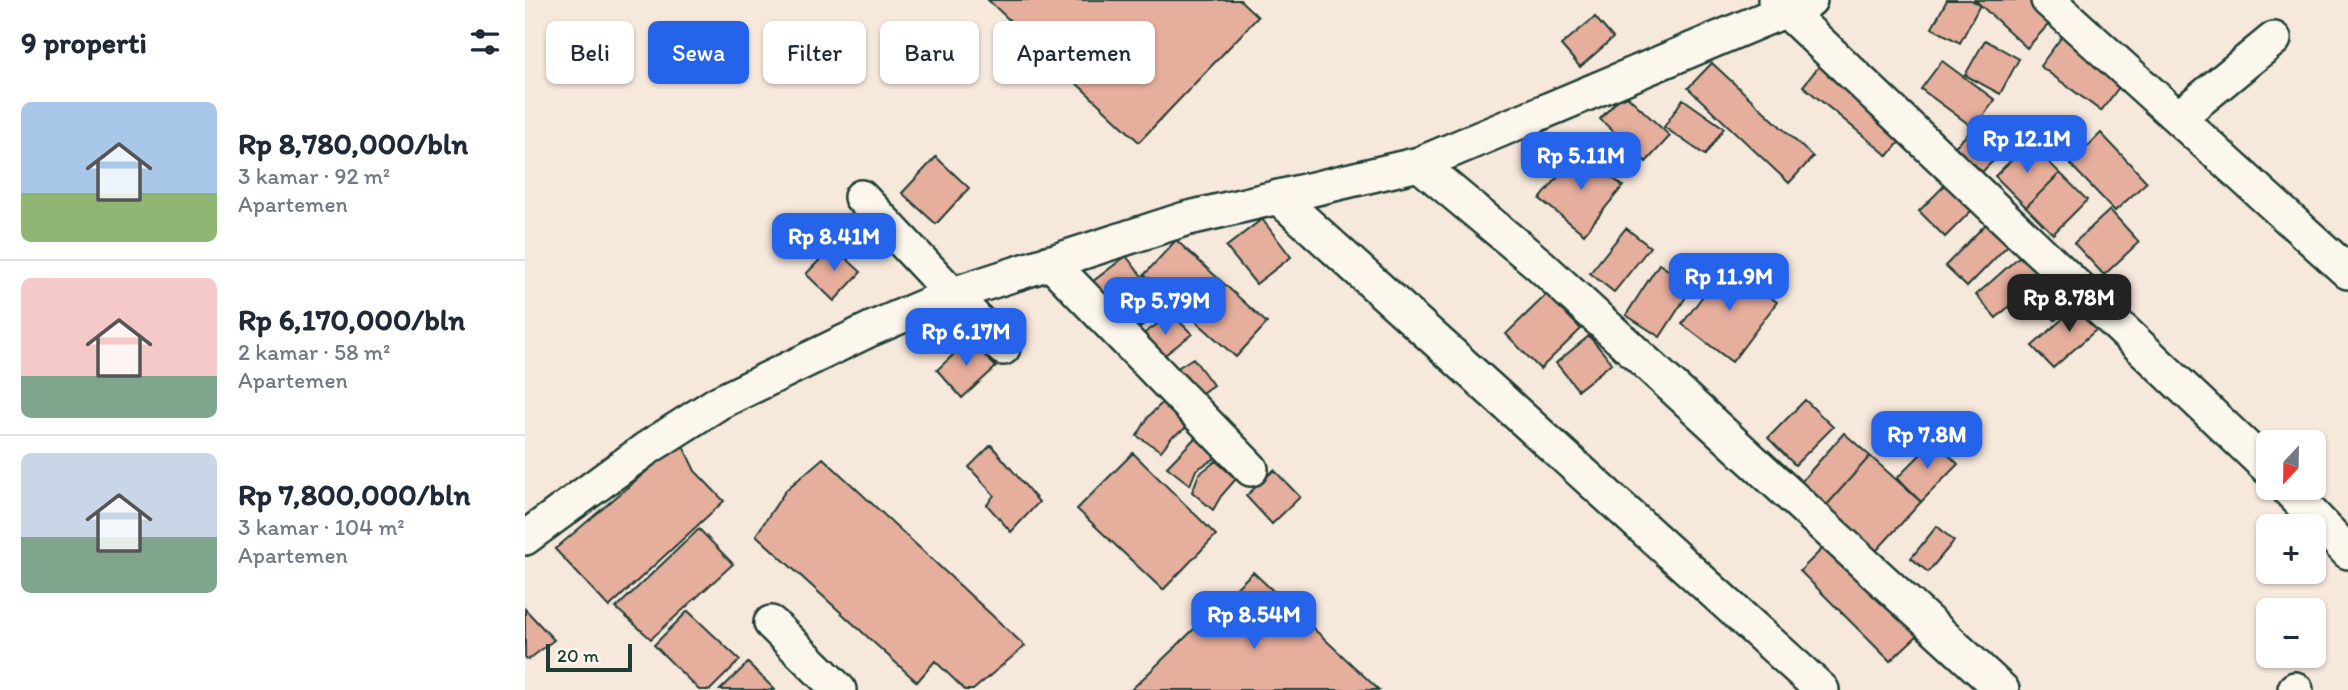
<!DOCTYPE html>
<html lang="id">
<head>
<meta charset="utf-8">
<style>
  :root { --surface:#fff; --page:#f6f6f7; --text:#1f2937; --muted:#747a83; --line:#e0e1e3; --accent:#2563eb }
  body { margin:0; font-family:Itim,sans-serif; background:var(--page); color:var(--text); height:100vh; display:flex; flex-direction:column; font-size:26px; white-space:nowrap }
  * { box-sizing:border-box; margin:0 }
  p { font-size:23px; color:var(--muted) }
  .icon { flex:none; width:38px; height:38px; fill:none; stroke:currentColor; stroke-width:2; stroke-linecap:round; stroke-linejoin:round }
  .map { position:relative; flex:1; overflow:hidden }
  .sheet { display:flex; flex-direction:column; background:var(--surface); width:525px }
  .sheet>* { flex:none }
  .hud { position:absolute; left:21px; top:21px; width:665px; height:63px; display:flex; gap:14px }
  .needle { width:46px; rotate:202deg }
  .controls { position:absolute; left:1731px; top:430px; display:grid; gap:14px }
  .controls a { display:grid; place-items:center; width:70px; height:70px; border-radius:10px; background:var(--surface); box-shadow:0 2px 5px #0004; font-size:35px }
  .scale { position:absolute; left:21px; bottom:18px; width:86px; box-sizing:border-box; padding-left:7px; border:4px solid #1f3d34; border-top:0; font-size:19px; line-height:24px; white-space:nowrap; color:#1f3d34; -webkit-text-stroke:5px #fbf7ec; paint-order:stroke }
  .price { position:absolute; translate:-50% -60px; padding:0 16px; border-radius:14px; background:var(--accent); color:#fff; font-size:23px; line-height:46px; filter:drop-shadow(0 2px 4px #0008) }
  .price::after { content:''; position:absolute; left:50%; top:42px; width:21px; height:16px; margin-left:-10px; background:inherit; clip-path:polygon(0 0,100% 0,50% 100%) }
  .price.active { background:#222; color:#fff }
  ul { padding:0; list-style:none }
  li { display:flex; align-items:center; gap:21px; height:175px; padding:0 21px }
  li+li { border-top:2px solid var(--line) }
  li span { display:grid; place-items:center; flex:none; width:196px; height:140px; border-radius:10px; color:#555 }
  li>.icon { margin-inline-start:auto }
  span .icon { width:84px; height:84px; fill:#fffc; stroke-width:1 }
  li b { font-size:30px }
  h2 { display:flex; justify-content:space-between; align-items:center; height:84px; padding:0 21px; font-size:30px }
  .tag { padding:0 24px; border-radius:10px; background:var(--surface); box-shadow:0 2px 5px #0004; font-size:24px; line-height:63px }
  .tag.active { background:var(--accent); color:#fff }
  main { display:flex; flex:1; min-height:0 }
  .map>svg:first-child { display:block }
  .building { fill:#e6ae9d; stroke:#1f3d34; stroke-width:2 }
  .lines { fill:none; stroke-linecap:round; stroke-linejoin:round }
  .minor-casing { stroke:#1f3d34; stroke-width:38 }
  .minor { stroke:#fbf7ec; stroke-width:33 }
</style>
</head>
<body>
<main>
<section class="sheet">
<h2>9 properti<svg class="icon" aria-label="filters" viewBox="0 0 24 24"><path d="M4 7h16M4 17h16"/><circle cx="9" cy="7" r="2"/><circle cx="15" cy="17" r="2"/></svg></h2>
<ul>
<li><span style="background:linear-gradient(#a9c7e8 65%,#8fb573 0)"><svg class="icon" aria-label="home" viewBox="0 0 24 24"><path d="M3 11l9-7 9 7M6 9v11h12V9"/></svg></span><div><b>Rp 8,780,000/bln</b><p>3 kamar · 92 m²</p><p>Apartemen</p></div></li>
<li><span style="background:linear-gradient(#f6c9c9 70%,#7fa58c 0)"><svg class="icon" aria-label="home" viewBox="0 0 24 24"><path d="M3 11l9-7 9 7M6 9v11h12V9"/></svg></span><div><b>Rp 6,170,000/bln</b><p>2 kamar · 58 m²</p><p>Apartemen</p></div></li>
<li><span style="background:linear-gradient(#c9d6e8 60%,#7fa58c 0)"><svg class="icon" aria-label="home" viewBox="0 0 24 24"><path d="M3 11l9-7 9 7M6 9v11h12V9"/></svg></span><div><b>Rp 7,800,000/bln</b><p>3 kamar · 104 m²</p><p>Apartemen</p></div></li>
</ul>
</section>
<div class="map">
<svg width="1823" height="690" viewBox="0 0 1823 690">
  <rect width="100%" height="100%" fill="#f7e8dc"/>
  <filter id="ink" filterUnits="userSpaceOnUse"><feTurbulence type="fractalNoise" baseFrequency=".0143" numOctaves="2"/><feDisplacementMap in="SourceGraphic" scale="14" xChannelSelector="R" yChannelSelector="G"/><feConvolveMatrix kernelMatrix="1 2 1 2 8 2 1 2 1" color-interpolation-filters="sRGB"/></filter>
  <g filter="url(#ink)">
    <path class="building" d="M 463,0 L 715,0 L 733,17 L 614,142 Z
      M 1422,0 L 1446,0 L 1455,5 L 1435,43 L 1407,28 Z
      M 1450,0 L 1517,0 L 1533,14 L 1502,48 Z
      M 1070,17 L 1088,38 L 1055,67 L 1036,45 Z
      M 1539,34 L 1600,79 L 1576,111 L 1515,66 Z
      M 1460,40 L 1494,59 L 1475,94 L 1440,75 Z
      M 1299,60 L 1384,130 L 1363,156 L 1278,86 Z
      M 1417,61 L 1470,100 L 1449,128 L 1396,89 Z
      M 1187,63 L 1288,157 L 1264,183 L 1163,88 Z
      M 1099,93 L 1145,136 L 1121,162 L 1075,119 Z
      M 1158,99 L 1199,128 L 1180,155 L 1139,127 Z
      M 1445,132 L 1471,158 L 1453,176 L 1426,150 Z
      M 1576,133 L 1622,182 L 1590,211 L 1545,164 Z
      M 1504,143 L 1535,173 L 1501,207 L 1470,176 Z
      M 1054,151 L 1098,186 L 1059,234 L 1015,199 Z
      M 411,157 L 444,188 L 411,224 L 377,193 Z
      M 1535,173 L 1562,200 L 1528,234 L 1501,207 Z
      M 1430,175 L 1456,201 L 1420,237 L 1394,211 Z
      M 1585,210 L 1614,242 L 1579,275 L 1549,243 Z
      M 737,219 L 766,257 L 731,284 L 701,247 Z
      M 1461,224 L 1483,245 L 1442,287 L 1420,266 Z
      M 1101,228 L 1125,247 L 1089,292 L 1065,273 Z
      M 651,240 L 742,323 L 711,357 L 619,275 Z
      M 308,246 L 336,272 L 309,301 L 281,274 Z
      M 1504,248 L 1524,270 L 1471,318 L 1451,295 Z
      M 601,256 L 641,307 L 607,333 L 567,282 Z
      M 1134,264 L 1168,286 L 1135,337 L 1101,315 Z
      M 1201,265 L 1252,302 L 1207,362 L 1157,324 Z
      M 1529,273 L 1553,301 L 1530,320 L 1506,292 Z
      M 1022,294 L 1056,329 L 1015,369 L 981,334 Z
      M 1560,299 L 1580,322 L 1528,368 L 1507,346 Z
      M 647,314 L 667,334 L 632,361 L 614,337 Z
      M 1064,336 L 1087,363 L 1053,390 L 1031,363 Z
      M 445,339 L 471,367 L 437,398 L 412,370 Z
      M 668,358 L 688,385 L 671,397 L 651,369 Z
      M 1280,400 L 1308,427 L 1270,465 L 1243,438 Z
      M 638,402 L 661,428 L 647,437 L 636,451 L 612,436 L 624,416 Z
      M 1319,433 L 1345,456 L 1301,506 L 1275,483 Z
      M 670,438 L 692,457 L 671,470 L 665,485 L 642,467 Z
      M 1409,441 L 1433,464 L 1396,502 L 1372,478 Z
      M 156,442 L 170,471 L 199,501 L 84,607 L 30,549 Z
      M 466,445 L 514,502 L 486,532 L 462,505 L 469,495 L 444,467 Z
      M 608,453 L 691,535 L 638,590 L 552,509 Z
      M 1345,456 L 1396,502 L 1351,551 L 1301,506 Z
      M 298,458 L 500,646 L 448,690 L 440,690 L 410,661 L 392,682 L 231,535 L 261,490 Z
      M 691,461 L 711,479 L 696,496 L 688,510 L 667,492 L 674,474 Z
      M 749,470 L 775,497 L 747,524 L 721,496 Z
      M 1412,526 L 1429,541 L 1403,572 L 1386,558 Z
      M 174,529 L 208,564 L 126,639 L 91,608 Z
      M 1302,544 L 1393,635 L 1365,661 L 1275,571 Z
      M 728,572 L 854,690 L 606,690 Z
      M 0,609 L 29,640 L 3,660 L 0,657 Z
      M 163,611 L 215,660 L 185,690 L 174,690 L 129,645 Z
      M 223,663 L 250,690 L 195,690 Z"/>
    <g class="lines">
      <defs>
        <path id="minor" d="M 1250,0 L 1743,468
          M 1523,0 L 1823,272
          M 1654,117 L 1749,39
          M 894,164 L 1015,265 L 1477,690
          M 336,197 L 478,348
          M 753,197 L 1297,690
          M 525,262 L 726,469
          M 1762,488 L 1823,552
          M 0,538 L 121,449 L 193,403 L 346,329 L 428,294 L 660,219 L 894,164 L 1285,0
          M 246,623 L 314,690
          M 1770,689 L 1771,690"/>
      </defs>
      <use href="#minor" class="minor-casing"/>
      <use href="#minor" class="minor"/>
    </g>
  </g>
</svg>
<div class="controls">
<a><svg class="needle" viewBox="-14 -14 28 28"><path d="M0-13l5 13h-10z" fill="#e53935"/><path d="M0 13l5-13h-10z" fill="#747a83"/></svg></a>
<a>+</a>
<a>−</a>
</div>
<div class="scale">20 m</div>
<b class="price" style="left:1502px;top:175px">Rp 12.1M</b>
<b class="price" style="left:1056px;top:192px">Rp 5.11M</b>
<b class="price" style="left:309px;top:273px">Rp 8.41M</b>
<b class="price" style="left:1204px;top:313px">Rp 11.9M</b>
<b class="price active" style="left:1544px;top:334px">Rp 8.78M</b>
<b class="price" style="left:640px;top:337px">Rp 5.79M</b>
<b class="price" style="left:441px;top:368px">Rp 6.17M</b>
<b class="price" style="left:1402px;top:471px">Rp 7.8M</b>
<b class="price" style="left:729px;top:651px">Rp 8.54M</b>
<div class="hud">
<a class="tag">Beli</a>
<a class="tag active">Sewa</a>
<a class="tag">Filter</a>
<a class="tag">Baru</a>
<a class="tag">Apartemen</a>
</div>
</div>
</main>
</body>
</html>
